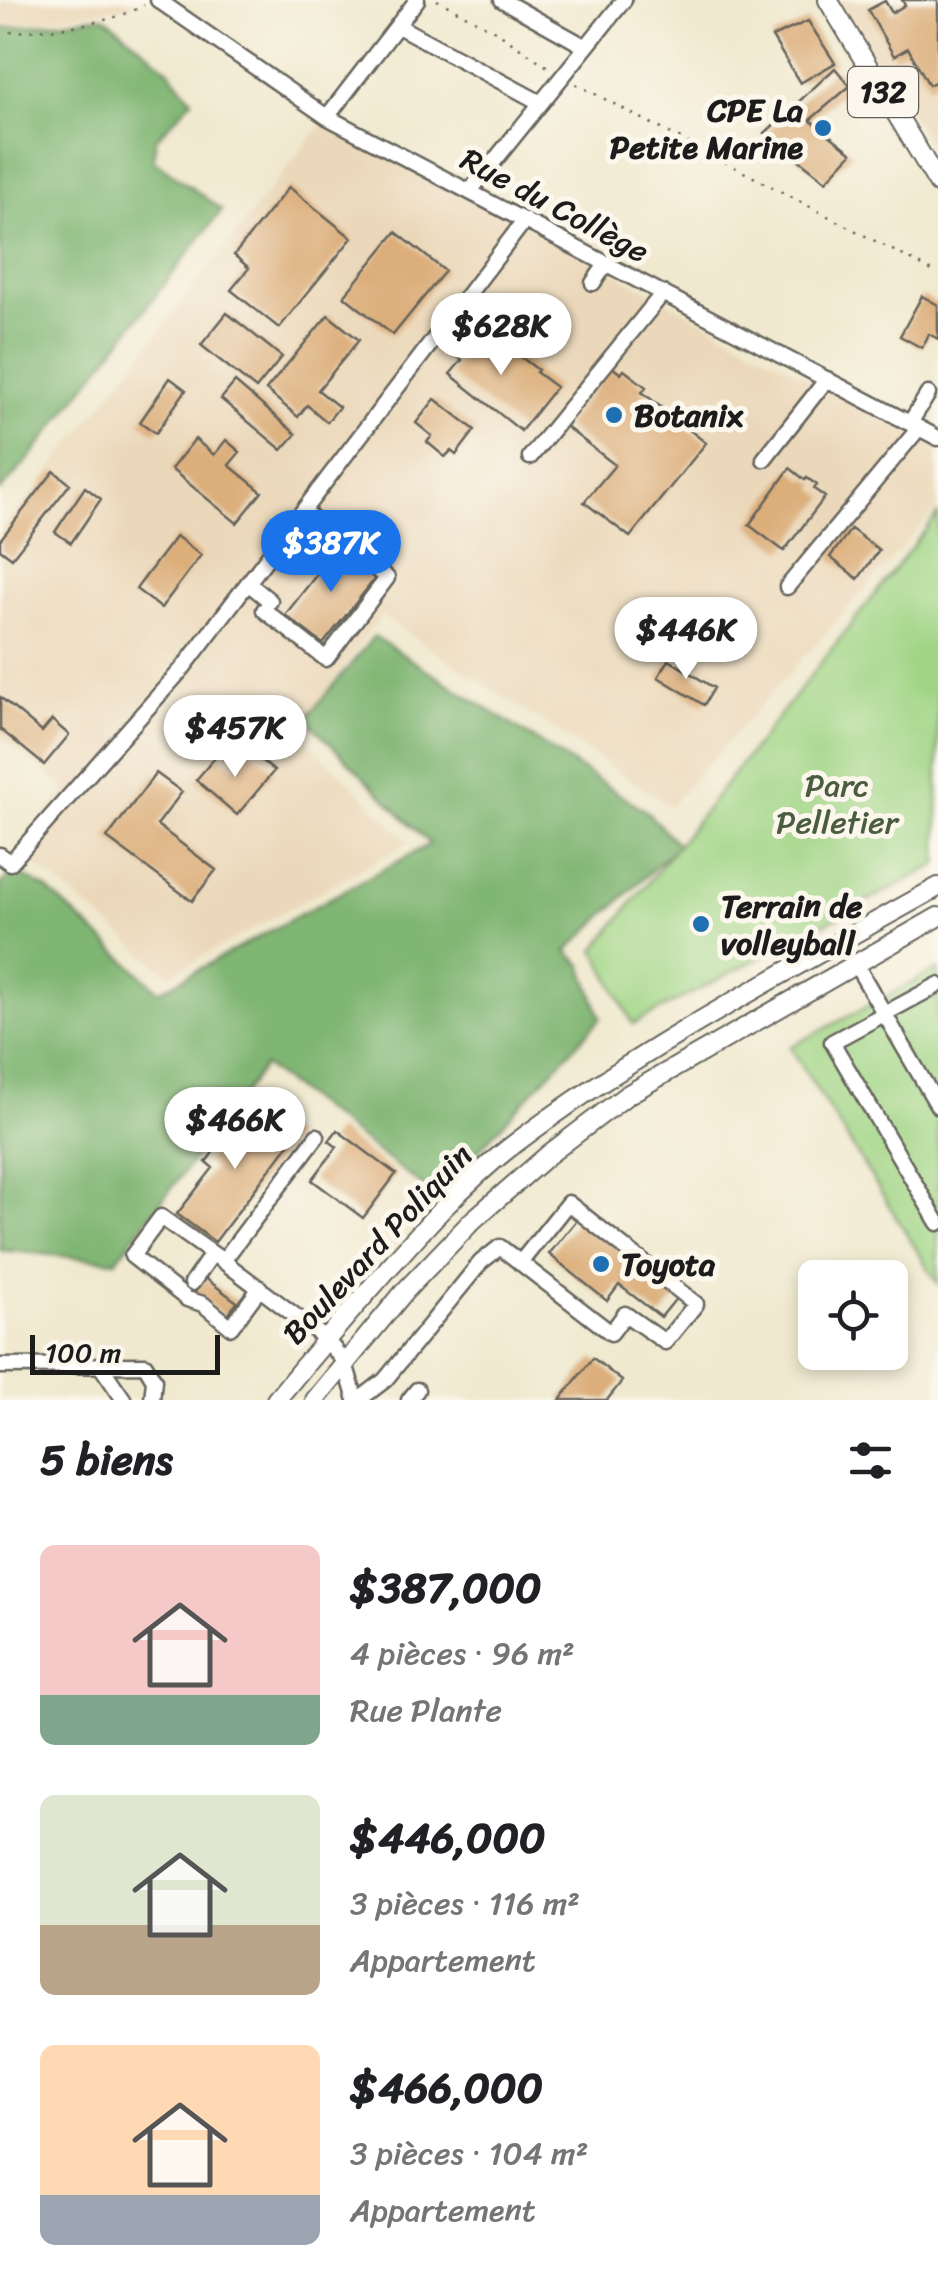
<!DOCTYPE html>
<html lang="fr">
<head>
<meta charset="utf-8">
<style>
  :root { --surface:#fff; --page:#f2f2f2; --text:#202124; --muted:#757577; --accent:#1a73e8 }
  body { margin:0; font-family:Sriracha,sans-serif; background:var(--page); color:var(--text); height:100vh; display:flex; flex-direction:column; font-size:38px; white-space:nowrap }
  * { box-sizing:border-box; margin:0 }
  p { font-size:32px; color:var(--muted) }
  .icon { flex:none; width:55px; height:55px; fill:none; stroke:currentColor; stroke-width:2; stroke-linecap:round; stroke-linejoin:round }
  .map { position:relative; height:1400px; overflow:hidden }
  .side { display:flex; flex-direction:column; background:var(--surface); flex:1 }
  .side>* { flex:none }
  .tools { position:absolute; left:798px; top:1260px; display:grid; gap:20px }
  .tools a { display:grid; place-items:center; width:110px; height:110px; border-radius:15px; background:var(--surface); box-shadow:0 5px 15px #0003; font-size:50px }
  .scale { position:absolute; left:30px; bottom:25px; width:190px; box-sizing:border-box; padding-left:10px; border:5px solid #1c1c1c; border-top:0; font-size:28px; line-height:35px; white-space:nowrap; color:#1c1c1c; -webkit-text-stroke:8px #fbf7ec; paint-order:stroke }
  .price { position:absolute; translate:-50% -85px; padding:0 22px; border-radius:35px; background:#fff; color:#222; font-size:32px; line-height:65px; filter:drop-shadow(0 2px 5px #0008) }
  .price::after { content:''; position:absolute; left:50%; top:60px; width:30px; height:22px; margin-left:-15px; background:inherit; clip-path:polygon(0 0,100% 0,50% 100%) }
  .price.on { background:var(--accent); color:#fff }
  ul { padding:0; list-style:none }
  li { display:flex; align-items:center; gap:30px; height:250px; padding:0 40px }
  li span { display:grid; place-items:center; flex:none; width:280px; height:200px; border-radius:15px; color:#555 }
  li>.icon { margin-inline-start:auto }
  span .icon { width:120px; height:120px; fill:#fffc; stroke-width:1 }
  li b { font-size:42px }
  h2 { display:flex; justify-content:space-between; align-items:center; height:120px; padding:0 40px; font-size:42px }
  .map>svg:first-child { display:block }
  .built { fill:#ebd8ba }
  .green { fill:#a1d586; stroke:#5e7851; stroke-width:2.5 }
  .forest { fill:#80b673; stroke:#4e6948; stroke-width:2.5 }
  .building { fill:#dcae7a }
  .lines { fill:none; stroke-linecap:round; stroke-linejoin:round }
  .minor-casing { stroke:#66645b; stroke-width:19 }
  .major-casing { stroke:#66645b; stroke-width:22 }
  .path { stroke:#66645b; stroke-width:2.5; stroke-dasharray:2.5 8; stroke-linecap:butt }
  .minor { stroke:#fff; stroke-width:14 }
  .major { stroke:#fff; stroke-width:18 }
  .poi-dot { fill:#1f6fb2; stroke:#fbf7ec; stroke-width:4 }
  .labels { text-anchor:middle; stroke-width:10; stroke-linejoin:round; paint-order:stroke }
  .shield { fill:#fbf7ec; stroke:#5f5e5a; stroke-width:2.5 }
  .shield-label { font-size:30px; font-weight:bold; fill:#1c1c1c }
  .poi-label { font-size:32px; font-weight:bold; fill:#1c1c1c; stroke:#fbf7ec; text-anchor:start }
  .street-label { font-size:32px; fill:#1c1c1c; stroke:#fbf7ec }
  .park-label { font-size:32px; fill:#4b5d41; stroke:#fbf7ec }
</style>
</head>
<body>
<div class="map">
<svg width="938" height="1400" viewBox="0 0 938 1400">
  <rect width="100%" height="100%" fill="#fbf7ec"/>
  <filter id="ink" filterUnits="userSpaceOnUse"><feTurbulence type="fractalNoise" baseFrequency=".01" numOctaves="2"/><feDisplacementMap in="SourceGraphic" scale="20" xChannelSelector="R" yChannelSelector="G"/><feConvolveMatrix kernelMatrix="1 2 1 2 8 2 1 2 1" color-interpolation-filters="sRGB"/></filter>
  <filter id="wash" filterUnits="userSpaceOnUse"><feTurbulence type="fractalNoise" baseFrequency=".0048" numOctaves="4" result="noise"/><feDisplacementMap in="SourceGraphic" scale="40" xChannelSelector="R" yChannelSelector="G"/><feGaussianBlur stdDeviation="2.25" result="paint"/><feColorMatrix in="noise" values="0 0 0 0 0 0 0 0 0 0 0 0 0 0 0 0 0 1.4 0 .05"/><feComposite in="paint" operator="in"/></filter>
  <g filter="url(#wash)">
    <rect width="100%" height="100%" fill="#f0e9cf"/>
    <path class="built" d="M 0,0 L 126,0 L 134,5 L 0,26 Z
      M 837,0 L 938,0 L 938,158 Z
      M 327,117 L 938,448 L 938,508 L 670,806 L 381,616 L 297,730 L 409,842 L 170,975 L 18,850 L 67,790 L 0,736 L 0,535 Z"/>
    <path class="green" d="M 938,514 L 938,864 L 633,1024 L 595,950 Z
      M 938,969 L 938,1284 L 790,1047 Z"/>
    <path class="forest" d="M 104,16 L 168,69 L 192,100 L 156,139 L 153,160 L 222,210 L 29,459 L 0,491 L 0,29 Z
      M 374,636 L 647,812 L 678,845 L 567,951 L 582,965 L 601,1018 L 436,1196 L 264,1066 L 116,1261 L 0,1250 L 0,886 L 14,871 L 47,889 L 159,991 L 430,844 L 306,719 Z"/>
    <g id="blocks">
      <path class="building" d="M 902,0 L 938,0 L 938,80 L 929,85 L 908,48 L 894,56 L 868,10 L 885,1 L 892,13 L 905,5 Z
        M 808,21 L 835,63 L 800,83 L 772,37 Z
        M 835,68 L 850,86 L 810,120 L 852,153 L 826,181 L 765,133 Z
        M 289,187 L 352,238 L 279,328 L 231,290 L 249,268 L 234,255 Z
        M 396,232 L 445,271 L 393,335 L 344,296 Z
        M 922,296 L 938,305 L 938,339 L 929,334 L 922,348 L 900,336 Z
        M 227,313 L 282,357 L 256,389 L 201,345 Z
        M 328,315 L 359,340 L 318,390 L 339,407 L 327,422 L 307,405 L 298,417 L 266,390 Z
        M 479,325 L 538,370 L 536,372 L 556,387 L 521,431 L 450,374 L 462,360 L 455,355 Z
        M 612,367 L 621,374 L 624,370 L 646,387 L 642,392 L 706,443 L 630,537 L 584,502 L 615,465 L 565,426 Z
        M 170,378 L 186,390 L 156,433 L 140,422 Z
        M 235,382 L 296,434 L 282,450 L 221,399 Z
        M 435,399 L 475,430 L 456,455 L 451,451 L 445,457 L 427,442 L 432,436 L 416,423 Z
        M 195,439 L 214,455 L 226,440 L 240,452 L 229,465 L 262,492 L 237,523 L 171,469 Z
        M 790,468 L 805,480 L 807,478 L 817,485 L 814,489 L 825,497 L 784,551 L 749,525 Z
        M 54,471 L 70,484 L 12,558 L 0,549 L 0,540 Z
        M 85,487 L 101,499 L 71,543 L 55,532 Z
        M 851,529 L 879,550 L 858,579 L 830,557 Z
        M 176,536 L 201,555 L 161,608 L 136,589 Z
        M 339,546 L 377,576 L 323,644 L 285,615 Z
        M 669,660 L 714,688 L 704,705 L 658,677 Z
        M 0,697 L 42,732 L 52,720 L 69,735 L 44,765 L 0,729 Z
        M 249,750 L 274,771 L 237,815 L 196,780 L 218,754 L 235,768 Z
        M 156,773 L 182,792 L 157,825 L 216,870 L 192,901 L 107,838 Z
        M 248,1104 L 279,1129 L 281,1126 L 295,1136 L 215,1242 L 177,1214 L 213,1168 L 206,1162 Z
        M 337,1130 L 396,1174 L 363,1218 L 312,1180 L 337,1147 L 329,1141 Z
        M 580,1216 L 678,1296 L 661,1317 L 619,1285 L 607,1301 L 549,1254 Z
        M 205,1278 L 237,1302 L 225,1318 L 194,1293 Z
        M 593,1358 L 622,1381 L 607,1400 L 560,1400 Z"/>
    </g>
  </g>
  <g filter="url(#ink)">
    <use href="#blocks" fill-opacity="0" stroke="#66645b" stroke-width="2.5"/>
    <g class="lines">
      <defs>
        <path id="minor" d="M 158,0 L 327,117 L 938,438
          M 502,0 L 586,47
          M 398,26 L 541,103
          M 327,117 L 417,0
          M 470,191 L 624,0
          M 593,283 L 607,263
          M 460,304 L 488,321
          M 910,423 L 928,394
          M 530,457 L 663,293
          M 764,459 L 827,379
          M 248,583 L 270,601
          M 787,587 L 919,428
          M 264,610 L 326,659 L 387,578 L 303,511
          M 0,855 L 10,863 L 183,668 L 525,220
          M 855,963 L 938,1106
          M 938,985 L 832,1042 L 938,1223
          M 223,1261 L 317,1136
          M 192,1283 L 212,1254
          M 260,1288 L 231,1327 L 203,1304 L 187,1299 L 132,1256 L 161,1217 L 223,1261 L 326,1339 L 345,1363 L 356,1400
          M 100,1365 L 124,1400
          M 0,1366 L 145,1365 L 154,1380 L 152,1400
          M 359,1400 L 385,1380 L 481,1262 L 500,1247 C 537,1276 574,1304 611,1333 L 625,1314 L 665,1342 L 696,1304 L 568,1203 L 520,1263
          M 409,1400 L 417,1390"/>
        <path id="major" d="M 828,0 L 938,183
          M 276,1400 C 312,1356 348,1314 385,1272 C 423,1229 463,1184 509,1148 C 642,1046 792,969 938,887
          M 315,1400 L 405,1291 L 473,1220 L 548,1155 L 627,1095 L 938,917"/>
      </defs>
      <use href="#minor" class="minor-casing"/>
      <use href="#major" class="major-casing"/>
      <path class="path" d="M 437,0 L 499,33 L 552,70
        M 0,33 C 42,30 109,26 144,5
        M 576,84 L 938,274"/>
      <use href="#minor" class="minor"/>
      <use href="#major" class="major"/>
    </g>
  </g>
  <g class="poi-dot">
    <circle cx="823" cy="128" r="10"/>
    <circle cx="614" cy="415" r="10"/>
    <circle cx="701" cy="924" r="10"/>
    <circle cx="601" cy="1264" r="10"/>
  </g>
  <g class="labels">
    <rect class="shield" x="848" y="67" width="70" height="50" rx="8"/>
    <g class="shield-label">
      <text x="883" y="102">132</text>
    </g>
    <g class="poi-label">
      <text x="803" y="121" text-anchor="end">CPE La<tspan x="803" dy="37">Petite Marine</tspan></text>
      <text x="634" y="426">Botanix</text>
      <text x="721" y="917">Terrain de<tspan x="721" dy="37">volleyball</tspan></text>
      <text x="621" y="1275">Toyota</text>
    </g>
    <g class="street-label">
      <text transform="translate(555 205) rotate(28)" y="11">Rue du Collège</text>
      <text transform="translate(377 1244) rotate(-47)" y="11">Boulevard Poliquin</text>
    </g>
    <g class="park-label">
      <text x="837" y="796">Parc<tspan x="837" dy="37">Pelletier</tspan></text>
    </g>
  </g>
</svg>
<div class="tools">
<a><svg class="icon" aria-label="locate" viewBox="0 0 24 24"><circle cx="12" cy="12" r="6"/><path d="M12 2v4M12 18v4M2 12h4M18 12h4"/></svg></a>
</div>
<div class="scale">100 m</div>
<b class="price" style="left:501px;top:378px">$628K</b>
<b class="price on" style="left:331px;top:595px">$387K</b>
<b class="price" style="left:686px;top:682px">$446K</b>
<b class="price" style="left:235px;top:780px">$457K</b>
<b class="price" style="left:235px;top:1172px">$466K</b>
</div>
<section class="side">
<h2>5 biens<svg class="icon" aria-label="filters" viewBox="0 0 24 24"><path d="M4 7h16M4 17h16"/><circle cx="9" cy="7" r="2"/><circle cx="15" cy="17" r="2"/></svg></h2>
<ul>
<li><span style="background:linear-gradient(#f6c9c9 75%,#7fa58c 0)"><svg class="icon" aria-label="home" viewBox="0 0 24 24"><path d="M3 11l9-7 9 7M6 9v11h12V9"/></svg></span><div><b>$387,000</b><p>4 pièces · 96 m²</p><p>Rue Plante</p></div></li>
<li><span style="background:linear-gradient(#dfe7d0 65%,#b9a48a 0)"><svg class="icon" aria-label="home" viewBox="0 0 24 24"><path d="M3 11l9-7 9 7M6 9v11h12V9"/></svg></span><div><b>$446,000</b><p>3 pièces · 116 m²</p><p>Appartement</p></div></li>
<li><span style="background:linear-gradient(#ffd9b3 75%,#9aa5b1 0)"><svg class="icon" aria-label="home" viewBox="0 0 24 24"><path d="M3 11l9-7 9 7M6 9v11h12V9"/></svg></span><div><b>$466,000</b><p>3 pièces · 104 m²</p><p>Appartement</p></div></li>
</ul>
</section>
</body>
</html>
